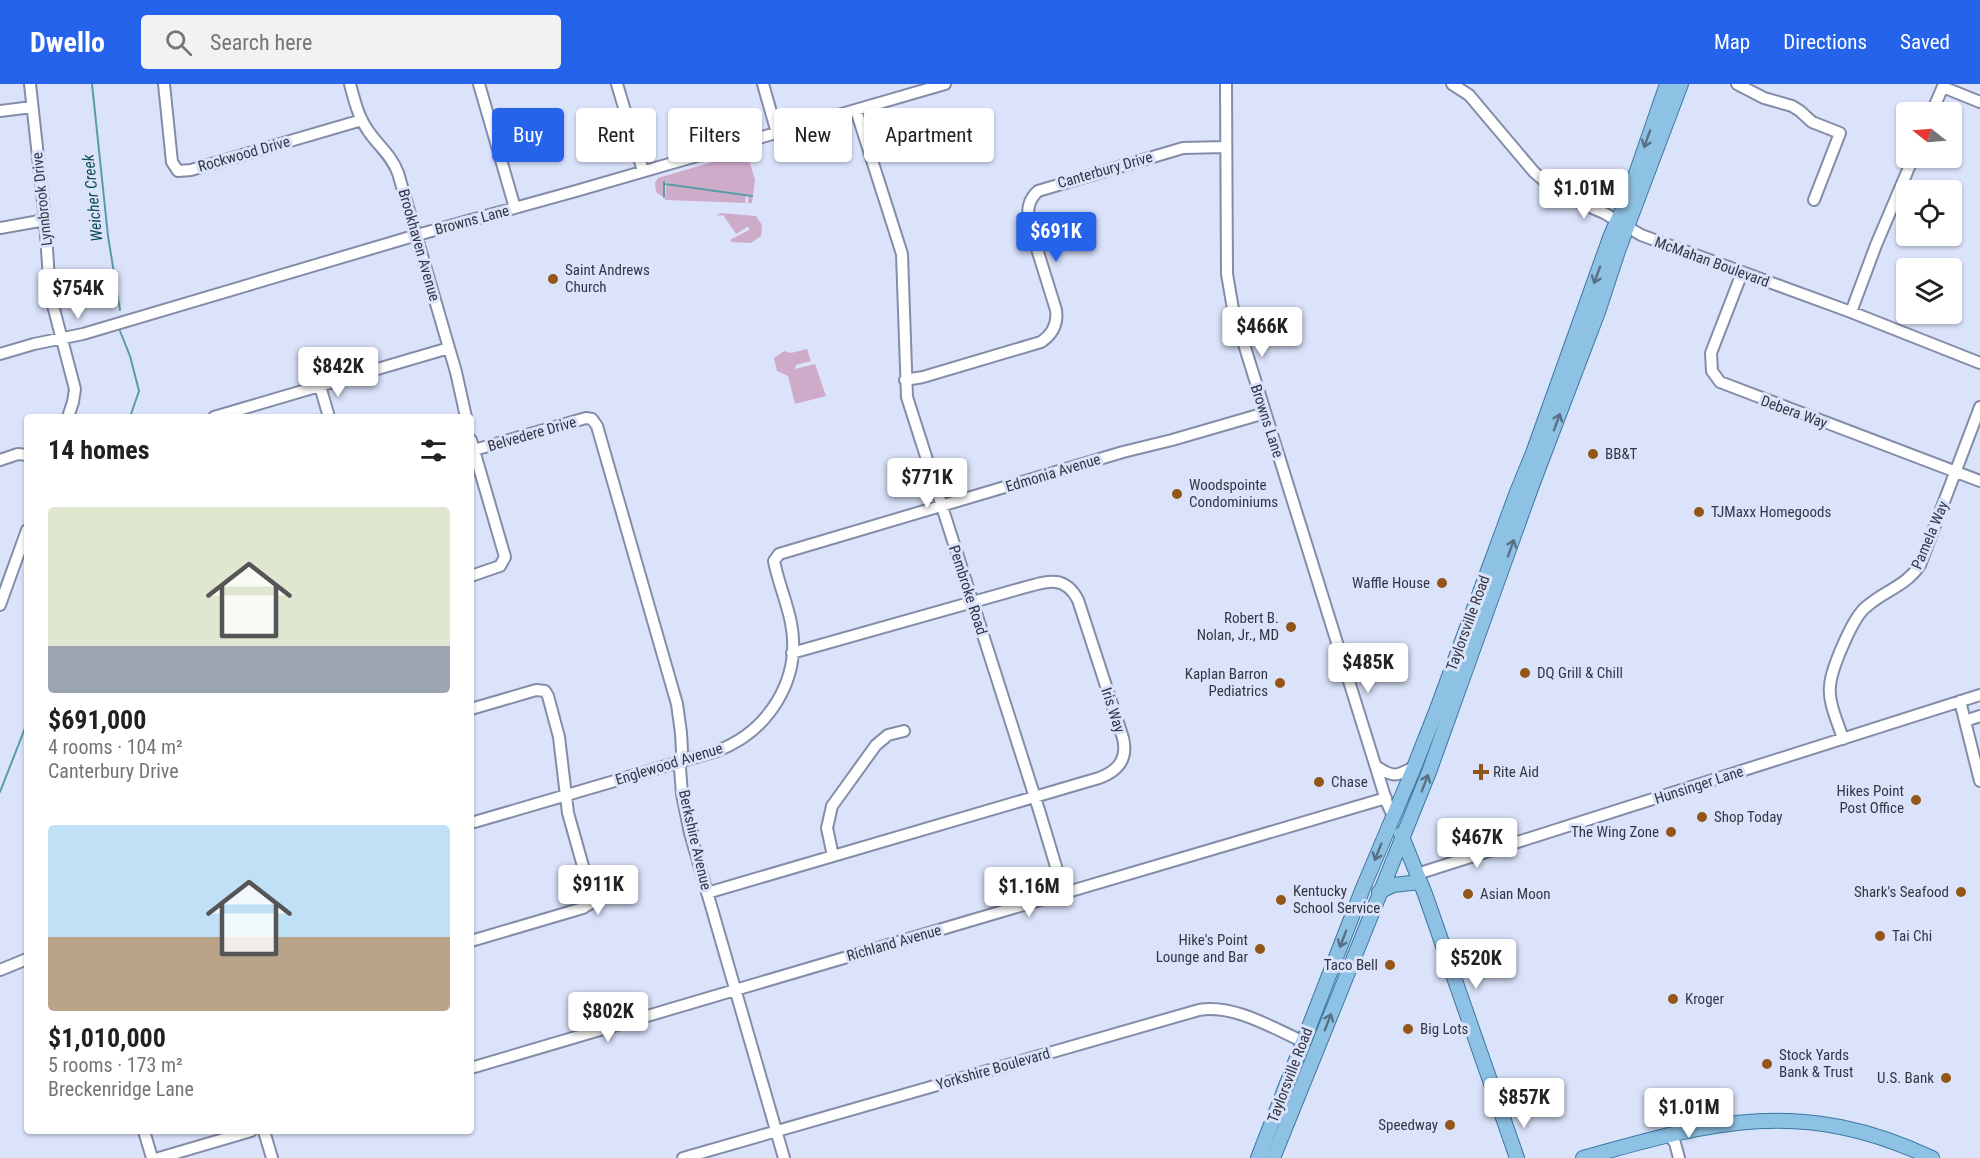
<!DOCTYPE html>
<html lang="en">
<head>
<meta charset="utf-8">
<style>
  :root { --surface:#fff; --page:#f2f2f2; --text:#202124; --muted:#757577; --accent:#2563eb }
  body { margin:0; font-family:"Roboto Condensed",sans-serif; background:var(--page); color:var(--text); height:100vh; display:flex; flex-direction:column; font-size:22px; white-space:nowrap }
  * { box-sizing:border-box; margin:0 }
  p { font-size:20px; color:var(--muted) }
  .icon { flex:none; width:33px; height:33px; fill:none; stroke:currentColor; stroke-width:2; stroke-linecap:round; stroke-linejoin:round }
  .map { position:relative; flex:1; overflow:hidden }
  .side { position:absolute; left:24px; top:330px; width:450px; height:720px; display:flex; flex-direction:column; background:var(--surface); border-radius:6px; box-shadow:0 2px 4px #0004 }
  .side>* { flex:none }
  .hud { position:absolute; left:492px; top:24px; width:570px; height:54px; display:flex; gap:12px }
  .needle { width:39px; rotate:287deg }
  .buttons { position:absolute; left:1896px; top:18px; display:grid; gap:12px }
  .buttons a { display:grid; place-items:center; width:66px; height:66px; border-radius:6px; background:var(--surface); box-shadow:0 2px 4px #0004; font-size:30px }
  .price { position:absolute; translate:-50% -51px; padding:0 14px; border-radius:6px; background:#fff; color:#222; font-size:20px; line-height:39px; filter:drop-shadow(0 2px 3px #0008) }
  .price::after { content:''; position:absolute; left:50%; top:36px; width:18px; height:14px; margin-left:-9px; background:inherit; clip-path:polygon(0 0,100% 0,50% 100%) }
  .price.selected { background:var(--accent); color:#fff }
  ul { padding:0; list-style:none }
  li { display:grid; align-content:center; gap:12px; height:318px; padding:0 24px }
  li span { display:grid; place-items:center; height:186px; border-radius:6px; color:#555 }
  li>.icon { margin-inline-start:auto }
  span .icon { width:108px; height:108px; fill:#fffc; stroke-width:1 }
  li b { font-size:26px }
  h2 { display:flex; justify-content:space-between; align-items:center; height:72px; padding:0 24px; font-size:26px }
  .chip { padding:0 21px; border-radius:6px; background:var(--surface); box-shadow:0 2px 4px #0004; font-size:21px; line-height:54px }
  .chip.selected { background:var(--accent); color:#fff }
  header { display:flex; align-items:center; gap:36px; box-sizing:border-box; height:84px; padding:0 30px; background:var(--accent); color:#fff }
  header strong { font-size:28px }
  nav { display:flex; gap:33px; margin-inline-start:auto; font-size:21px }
  .search { width:420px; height:54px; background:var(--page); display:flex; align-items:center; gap:15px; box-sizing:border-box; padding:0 21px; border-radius:6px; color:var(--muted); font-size:22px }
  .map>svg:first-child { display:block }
  .green { fill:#cfabca }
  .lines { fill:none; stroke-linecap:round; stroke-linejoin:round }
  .stream { stroke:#5a9ba8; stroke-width:2 }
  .minor-casing { stroke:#848da8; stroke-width:14 }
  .major-casing { stroke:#3d77a1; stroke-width:16 }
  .minor { stroke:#fff; stroke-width:10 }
  .major { stroke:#8ec2e5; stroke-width:14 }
  .oneway { stroke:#586f84 }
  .poi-dot { fill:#935618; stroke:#dbe3fb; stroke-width:2 }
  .labels { text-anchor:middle; stroke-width:6; stroke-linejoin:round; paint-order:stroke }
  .street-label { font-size:15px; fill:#343743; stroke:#dbe3fb }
  .poi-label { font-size:15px; fill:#343743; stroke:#dbe3fb; text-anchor:start }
  .water-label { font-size:16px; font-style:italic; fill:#0e4a53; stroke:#dbe3fb }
</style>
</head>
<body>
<header>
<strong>Dwello</strong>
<div class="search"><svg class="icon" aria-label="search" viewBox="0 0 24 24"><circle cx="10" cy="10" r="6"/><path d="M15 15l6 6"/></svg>Search here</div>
<nav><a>Map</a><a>Directions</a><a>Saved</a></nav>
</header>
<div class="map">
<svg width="1980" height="1074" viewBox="0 0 1980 1074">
  <rect width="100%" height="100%" fill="#dbe3fb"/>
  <path class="green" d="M 747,68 L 755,96 L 752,119 L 748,119 L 748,111 L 752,113 L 752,111 L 674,101 L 665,98 L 663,113 L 656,108 L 655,99 L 658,94 Z
    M 669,101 L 746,111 L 745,119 L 665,116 L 666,102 Z
    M 720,129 L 756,132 L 762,141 L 761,152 L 751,159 L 731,158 L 730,156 L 749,146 L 749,143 L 747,143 L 736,150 L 723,131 L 717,132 Z
    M 807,265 L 811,277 L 796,281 L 795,285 L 815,280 L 826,312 L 795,320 L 788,292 L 777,287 L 774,274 L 784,267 L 791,269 Z"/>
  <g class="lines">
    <path class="stream" d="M 92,0 L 108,152 L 120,226
      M 665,100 L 752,112
      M 664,113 L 664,98
      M 120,247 L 130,272 L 139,307 L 130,333
      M 0,708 L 27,639"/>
    <defs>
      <path id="minor" d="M 30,0 L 45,136 L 50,210 L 75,305 L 73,318 L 68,333
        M 164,0 L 172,78 L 178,87 L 191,86 L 362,36
        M 350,0 C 354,15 358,32 367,45 C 377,61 391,70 398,89 L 456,288 L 466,333
        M 479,0 L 515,124
        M 617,0 L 643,87
        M 763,0 L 777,49
        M 1226,0 L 1227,190 L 1233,225 L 1387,719 L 1393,732
        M 1452,0 L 1469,11 L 1534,88 L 1550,102 L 1567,113 L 1604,129 L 1641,151 L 1851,228 L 1980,279
        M 1737,0 L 1764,14 L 1792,22 L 1800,27 L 1812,38 L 1840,49 L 1814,116
        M 1943,3 L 1980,18
        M 856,26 L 902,170 L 907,313 L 1039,726 L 1064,809
        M 0,27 L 32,23
        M 1932,28 L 1944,0
        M 0,144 L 45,136
        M 1742,189 L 1711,269 L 1712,287 L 1720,298 L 1980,397
        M 1851,228 L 1876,161 L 1913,74
        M 0,270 L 34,260 L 83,250 L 417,151 L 576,107 L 945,0
        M 905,296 L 923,293 L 1041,258 C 1053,250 1058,240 1056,226 L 1029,139 C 1027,126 1028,116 1038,107 L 1183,64 L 1226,63
        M 320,302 L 329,333
        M 214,333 L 449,264
        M 471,356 L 505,473 L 500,482 L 471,492
        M 474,366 L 586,334 L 592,335 L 597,342 L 677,620 L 681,649 L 682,667 L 680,684 L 682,710 L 690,749 L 784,1074
        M 0,376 L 18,370 L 27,371
        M 0,521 L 27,446
        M 1960,617 L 1980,697
        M 471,625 L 536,606 L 545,607 L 548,612 L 559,653 L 568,729 L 592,814 L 591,819 L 583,824 L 471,857
        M 1965,637 L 1980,632
        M 1843,655 C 1838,638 1828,619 1830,602 C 1831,585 1853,533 1866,523 C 1885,506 1905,503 1920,481 L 1980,323
        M 1377,683 C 1394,694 1397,692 1414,683
        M 471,739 L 717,667 C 769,647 802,595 791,539 C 787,518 778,498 774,477 L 779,470 L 1123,368 L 1172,356 L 1265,329
        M 833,772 L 827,744 L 832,722 L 876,661 L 888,651 L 904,647
        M 1417,790 L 1980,611
        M 707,809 L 1099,694 C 1118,687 1128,675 1123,654 L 1078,516 C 1065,491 1048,497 1026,503 L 792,569
        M 0,886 L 27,875
        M 471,984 L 1386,714
        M 144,1047 L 152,1074
        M 264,1047 L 272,1074
        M 1669,1051 L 1675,1059 L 1679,1074
        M 159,1074 L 251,1047
        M 683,1074 L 1199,926 C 1233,920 1271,943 1302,957"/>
      <path id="major" d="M 1401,750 L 1425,810 L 1517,1074
        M 1379,808 L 1393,801 L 1420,798
        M 1258,1074 L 1363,804 L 1413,686 L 1437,625 L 1517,408 L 1533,369 L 1611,151 L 1628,113 L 1667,0
        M 1273,1074 L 1429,688 L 1531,404 L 1598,228 L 1618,167 L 1681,0
        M 1583,1074 C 1714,1037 1802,1013 1932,1074"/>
    </defs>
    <use href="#minor" class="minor-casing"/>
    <use href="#major" class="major-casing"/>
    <use href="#minor" class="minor"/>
    <use href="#major" class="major"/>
  </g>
  <defs><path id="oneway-shaft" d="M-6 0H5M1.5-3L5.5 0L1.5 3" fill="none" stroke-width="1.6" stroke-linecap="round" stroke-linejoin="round" transform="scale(1.5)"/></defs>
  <g class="oneway">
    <use href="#oneway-shaft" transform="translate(1647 55) rotate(110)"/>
    <use href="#oneway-shaft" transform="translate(1597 191) rotate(110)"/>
    <use href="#oneway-shaft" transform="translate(1557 338) rotate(-70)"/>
    <use href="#oneway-shaft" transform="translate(1511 464) rotate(-70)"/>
    <use href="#oneway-shaft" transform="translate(1425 699) rotate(-69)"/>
    <use href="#oneway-shaft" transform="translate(1378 768) rotate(112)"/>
    <use href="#oneway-shaft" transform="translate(1343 855) rotate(111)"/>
    <use href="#oneway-shaft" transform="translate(1328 938) rotate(-69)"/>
  </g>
  <g class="poi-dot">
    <circle cx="553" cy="195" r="6"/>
    <circle cx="1593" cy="370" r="6"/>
    <circle cx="1177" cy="410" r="6"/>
    <circle cx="1699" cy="428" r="6"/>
    <circle cx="1442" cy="499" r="6"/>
    <circle cx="1291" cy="543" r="6"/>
    <circle cx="1525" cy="589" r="6"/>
    <circle cx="1280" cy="599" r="6"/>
    <path d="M1478 679h6v6h6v6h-6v6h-6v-6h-6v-6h6z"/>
    <circle cx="1319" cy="698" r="6"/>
    <circle cx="1916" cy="716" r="6"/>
    <circle cx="1702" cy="733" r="6"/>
    <circle cx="1671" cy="748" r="6"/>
    <circle cx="1961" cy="808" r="6"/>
    <circle cx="1468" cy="810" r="6"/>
    <circle cx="1281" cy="816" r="6"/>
    <circle cx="1880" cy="852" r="6"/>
    <circle cx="1260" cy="865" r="6"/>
    <circle cx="1390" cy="881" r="6"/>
    <circle cx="1673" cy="915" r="6"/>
    <circle cx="1408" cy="945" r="6"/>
    <circle cx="1767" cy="980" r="6"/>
    <circle cx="1946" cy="994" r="6"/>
    <circle cx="1450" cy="1041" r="6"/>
  </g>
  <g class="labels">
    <g class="street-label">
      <text transform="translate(244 70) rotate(-16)" y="5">Rockwood Drive</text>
      <text transform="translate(1105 86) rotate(-16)" y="5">Canterbury Drive</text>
      <text transform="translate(42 115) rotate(-96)" y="5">Lynnbrook Drive</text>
      <text transform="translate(472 136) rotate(-15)" y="5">Browns Lane</text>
      <text transform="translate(419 161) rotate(74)" y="5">Brookhaven Avenue</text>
      <text transform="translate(1712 178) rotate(20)" y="5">McMahan Boulevard</text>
      <text transform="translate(1794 328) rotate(20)" y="5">Debera Way</text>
      <text transform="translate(1267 337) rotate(72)" y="5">Browns Lane</text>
      <text transform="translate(532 350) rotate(-16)" y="5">Belvedere Drive</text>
      <text transform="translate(1053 389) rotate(-17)" y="5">Edmonia Avenue</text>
      <text transform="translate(1930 451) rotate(-67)" y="5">Pamela Way</text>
      <text transform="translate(968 506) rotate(72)" y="5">Pembroke Road</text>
      <text transform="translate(1468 539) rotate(-70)" y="5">Taylorsville Road</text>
      <text transform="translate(1113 626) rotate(72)" y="5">Iris Way</text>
      <text transform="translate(669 680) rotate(-17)" y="5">Englewood Avenue</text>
      <text transform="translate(1699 701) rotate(-18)" y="5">Hunsinger Lane</text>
      <text transform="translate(695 756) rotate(77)" y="5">Berkshire Avenue</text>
      <text transform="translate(894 859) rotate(-16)" y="5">Richland Avenue</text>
      <text transform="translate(993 985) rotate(-16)" y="5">Yorkshire Boulevard</text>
      <text transform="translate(1290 991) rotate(-69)" y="5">Taylorsville Road</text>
    </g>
    <g class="poi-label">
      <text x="565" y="191">Saint Andrews<tspan x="565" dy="17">Church</tspan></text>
      <text x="1605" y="375">BB&amp;T</text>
      <text x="1189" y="406">Woodspointe<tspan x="1189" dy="17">Condominiums</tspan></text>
      <text x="1711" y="433">TJMaxx Homegoods</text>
      <text x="1430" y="504" text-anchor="end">Waffle House</text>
      <text x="1279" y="539" text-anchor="end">Robert B.<tspan x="1279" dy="17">Nolan, Jr., MD</tspan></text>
      <text x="1537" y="594">DQ Grill &amp; Chill</text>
      <text x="1268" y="595" text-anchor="end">Kaplan Barron<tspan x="1268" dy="17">Pediatrics</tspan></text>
      <text x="1493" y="693">Rite Aid</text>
      <text x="1331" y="703">Chase</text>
      <text x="1904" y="712" text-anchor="end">Hikes Point<tspan x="1904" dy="17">Post Office</tspan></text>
      <text x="1714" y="738">Shop Today</text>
      <text x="1659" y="753" text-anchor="end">The Wing Zone</text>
      <text x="1293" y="812">Kentucky<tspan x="1293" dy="17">School Service</tspan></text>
      <text x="1949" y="813" text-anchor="end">Shark's Seafood</text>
      <text x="1480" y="815">Asian Moon</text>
      <text x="1892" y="857">Tai Chi</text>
      <text x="1248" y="861" text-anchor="end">Hike's Point<tspan x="1248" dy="17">Lounge and Bar</tspan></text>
      <text x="1378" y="886" text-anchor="end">Taco Bell</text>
      <text x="1685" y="920">Kroger</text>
      <text x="1420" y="950">Big Lots</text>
      <text x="1779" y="976">Stock Yards<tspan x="1779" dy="17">Bank &amp; Trust</tspan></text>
      <text x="1934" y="999" text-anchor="end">U.S. Bank</text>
      <text x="1438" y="1046" text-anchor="end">Speedway</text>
    </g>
    <g class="water-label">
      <text transform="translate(92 114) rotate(-96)" y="6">Weicher Creek</text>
    </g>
  </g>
</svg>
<div class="buttons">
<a><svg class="needle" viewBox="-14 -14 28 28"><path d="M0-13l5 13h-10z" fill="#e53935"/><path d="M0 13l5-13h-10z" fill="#757577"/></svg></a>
<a><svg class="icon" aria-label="locate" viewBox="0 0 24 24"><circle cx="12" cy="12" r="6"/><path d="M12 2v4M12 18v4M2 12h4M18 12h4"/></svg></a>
<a><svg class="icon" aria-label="layers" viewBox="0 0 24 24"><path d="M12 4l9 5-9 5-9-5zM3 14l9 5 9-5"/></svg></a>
</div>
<b class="price" style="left:1584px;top:136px">$1.01M</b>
<b class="price selected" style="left:1056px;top:179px">$691K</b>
<b class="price" style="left:78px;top:236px">$754K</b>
<b class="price" style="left:1262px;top:274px">$466K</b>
<b class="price" style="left:338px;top:314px">$842K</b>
<b class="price" style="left:927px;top:425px">$771K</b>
<b class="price" style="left:1368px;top:610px">$485K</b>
<b class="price" style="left:1477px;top:785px">$467K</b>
<b class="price" style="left:598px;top:832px">$911K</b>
<b class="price" style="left:1029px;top:834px">$1.16M</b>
<b class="price" style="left:1476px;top:906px">$520K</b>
<b class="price" style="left:608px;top:959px">$802K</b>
<b class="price" style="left:1524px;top:1045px">$857K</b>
<b class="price" style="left:1689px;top:1055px">$1.01M</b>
<div class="hud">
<a class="chip selected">Buy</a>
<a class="chip">Rent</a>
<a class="chip">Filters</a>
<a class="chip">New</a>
<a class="chip">Apartment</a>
</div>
<section class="side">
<h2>14 homes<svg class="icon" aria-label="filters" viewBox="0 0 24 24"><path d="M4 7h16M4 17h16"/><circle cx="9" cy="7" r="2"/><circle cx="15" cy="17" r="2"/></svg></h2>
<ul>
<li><span style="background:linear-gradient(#dfe7d0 75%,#9aa5b1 0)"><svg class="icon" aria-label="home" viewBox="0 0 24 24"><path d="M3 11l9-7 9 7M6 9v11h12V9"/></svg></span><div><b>$691,000</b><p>4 rooms · 104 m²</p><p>Canterbury Drive</p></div></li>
<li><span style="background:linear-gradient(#bfe0f5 60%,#b9a48a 0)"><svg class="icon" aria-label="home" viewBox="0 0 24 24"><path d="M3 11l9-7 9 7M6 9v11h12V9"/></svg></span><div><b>$1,010,000</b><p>5 rooms · 173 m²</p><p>Breckenridge Lane</p></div></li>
</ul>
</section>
</div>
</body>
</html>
